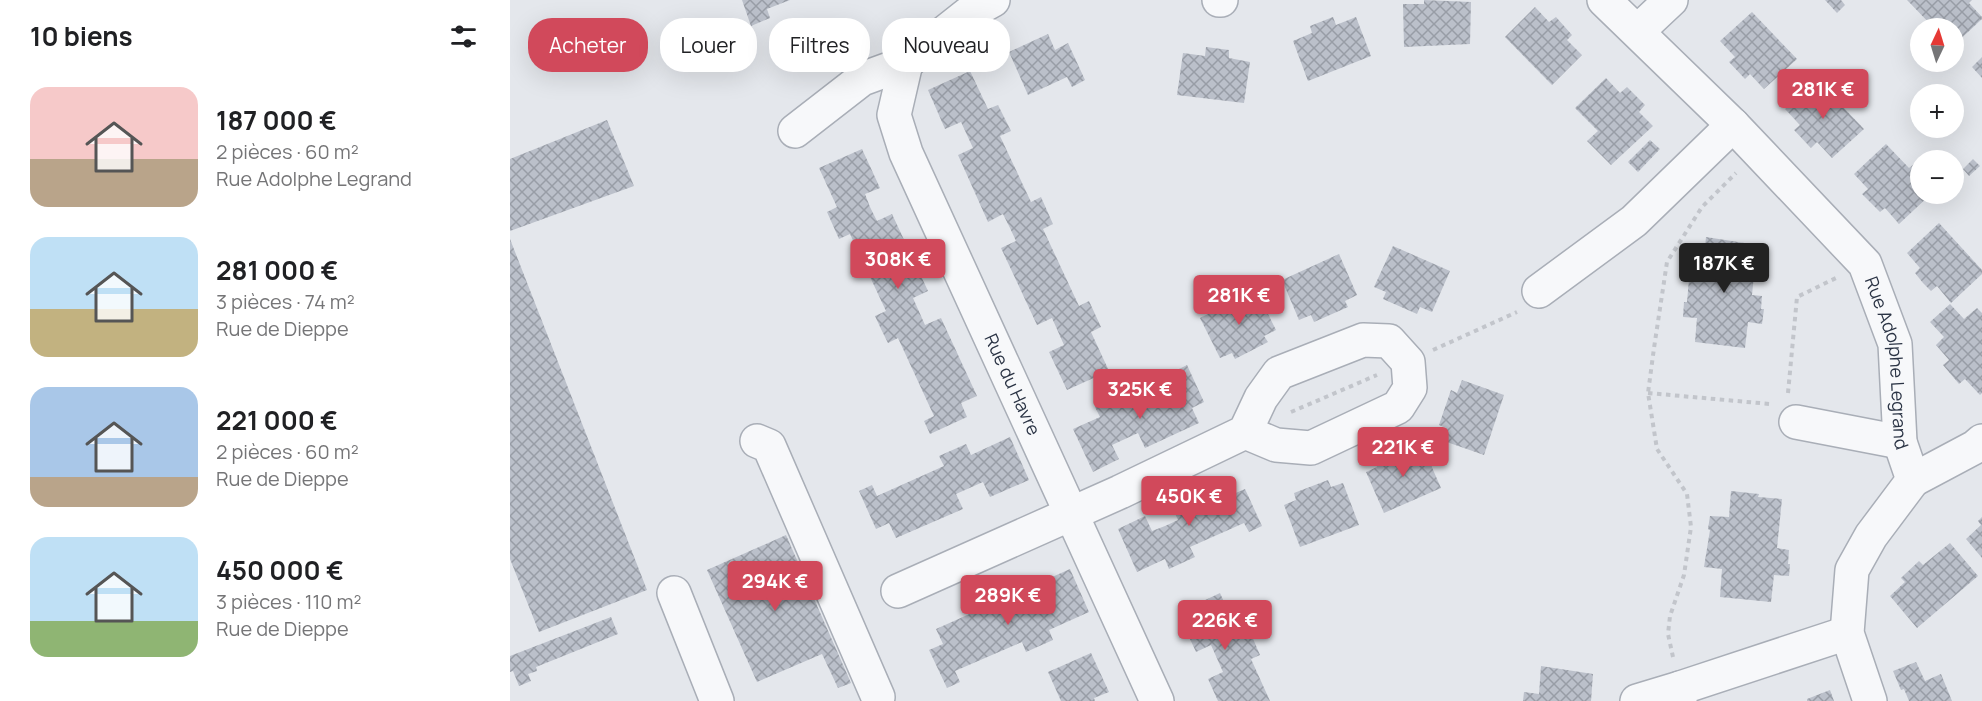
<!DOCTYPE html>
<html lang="fr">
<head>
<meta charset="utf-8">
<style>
  :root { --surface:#fff; --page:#f6f6f6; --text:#202124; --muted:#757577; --accent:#d1495b }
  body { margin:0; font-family:Manrope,sans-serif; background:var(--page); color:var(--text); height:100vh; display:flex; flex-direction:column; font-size:22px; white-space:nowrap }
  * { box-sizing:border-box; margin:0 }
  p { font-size:20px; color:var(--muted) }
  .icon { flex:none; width:33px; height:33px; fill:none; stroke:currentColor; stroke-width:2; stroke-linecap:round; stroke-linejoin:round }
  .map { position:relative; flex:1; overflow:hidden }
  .side { display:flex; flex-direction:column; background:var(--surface); width:510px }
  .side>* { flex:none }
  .hud { position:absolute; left:18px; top:18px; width:570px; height:54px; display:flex; gap:12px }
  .needle { width:39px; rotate:4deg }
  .tools { position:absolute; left:1400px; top:18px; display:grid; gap:12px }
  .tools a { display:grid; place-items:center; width:54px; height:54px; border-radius:50%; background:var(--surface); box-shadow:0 6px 24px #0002; font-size:30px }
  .price { position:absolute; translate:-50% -51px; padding:0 14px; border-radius:6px; background:var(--accent); color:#fff; font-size:20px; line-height:39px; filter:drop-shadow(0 2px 3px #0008) }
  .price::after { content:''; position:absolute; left:50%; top:36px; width:18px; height:14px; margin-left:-9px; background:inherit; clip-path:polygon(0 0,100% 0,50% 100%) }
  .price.active { background:#222; color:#fff }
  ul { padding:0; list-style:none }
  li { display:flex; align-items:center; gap:18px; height:150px; padding:0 30px }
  li span { display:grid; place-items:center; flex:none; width:168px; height:120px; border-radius:18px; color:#555 }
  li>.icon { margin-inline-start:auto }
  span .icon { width:72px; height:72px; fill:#fffc; stroke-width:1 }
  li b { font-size:26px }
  h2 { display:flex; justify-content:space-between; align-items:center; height:72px; padding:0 30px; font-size:26px }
  .tag { padding:0 21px; border-radius:24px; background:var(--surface); box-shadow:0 6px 24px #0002; font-size:21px; line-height:54px }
  .tag.active { background:var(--accent); color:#fff }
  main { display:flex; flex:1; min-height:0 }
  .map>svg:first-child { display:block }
  .building { fill:url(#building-cross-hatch) }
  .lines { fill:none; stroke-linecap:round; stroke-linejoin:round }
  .minor-casing { stroke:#a9aeb7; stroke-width:36 }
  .path { stroke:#c2c5cb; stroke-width:4; stroke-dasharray:4.5 4.5; stroke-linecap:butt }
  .minor { stroke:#f7f8fa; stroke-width:33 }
  .labels { text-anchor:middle; stroke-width:6; stroke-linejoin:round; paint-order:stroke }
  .street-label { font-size:18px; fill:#2b3445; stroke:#f4f6f9 }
</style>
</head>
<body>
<main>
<section class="side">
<h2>10 biens<svg class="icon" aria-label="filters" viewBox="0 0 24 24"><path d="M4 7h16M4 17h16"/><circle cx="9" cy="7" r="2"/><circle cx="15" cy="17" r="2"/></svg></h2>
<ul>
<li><span style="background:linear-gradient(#f6c9c9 60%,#b9a48a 0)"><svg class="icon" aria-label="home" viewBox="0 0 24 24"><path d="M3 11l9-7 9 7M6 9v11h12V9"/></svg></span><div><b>187 000 €</b><p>2 pièces · 60 m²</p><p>Rue Adolphe Legrand</p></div></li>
<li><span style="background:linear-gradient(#bfe0f5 60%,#c2b280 0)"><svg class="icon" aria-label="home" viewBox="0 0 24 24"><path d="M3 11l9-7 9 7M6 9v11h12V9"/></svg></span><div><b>281 000 €</b><p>3 pièces · 74 m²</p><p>Rue de Dieppe</p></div></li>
<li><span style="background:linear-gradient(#a9c7e8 75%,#b9a48a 0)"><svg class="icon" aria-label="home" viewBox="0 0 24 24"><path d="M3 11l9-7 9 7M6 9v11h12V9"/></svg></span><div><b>221 000 €</b><p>2 pièces · 60 m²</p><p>Rue de Dieppe</p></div></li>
<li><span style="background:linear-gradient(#bfe0f5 70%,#8fb573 0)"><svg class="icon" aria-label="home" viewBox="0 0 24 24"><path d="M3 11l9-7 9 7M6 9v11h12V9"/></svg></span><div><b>450 000 €</b><p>3 pièces · 110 m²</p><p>Rue de Dieppe</p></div></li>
</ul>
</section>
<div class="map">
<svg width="1472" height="701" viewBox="0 0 1472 701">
  <defs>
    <pattern id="building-cross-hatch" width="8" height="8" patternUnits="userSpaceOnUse" patternTransform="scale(1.5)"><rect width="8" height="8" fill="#bbc0ca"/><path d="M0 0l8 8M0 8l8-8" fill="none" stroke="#989da6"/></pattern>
  </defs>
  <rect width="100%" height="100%" fill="#e4e7ec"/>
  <path class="building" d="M 232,0 L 280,0 L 257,9 L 260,18 L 241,26 Z
    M 914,0 L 961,2 L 960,44 L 894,47 L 893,4 L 914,4 Z
    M 1315,0 L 1331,0 L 1335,5 L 1327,13 Z
    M 1397,0 L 1462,0 L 1459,3 L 1472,17 L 1472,19 L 1443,46 L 1443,28 L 1424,28 Z
    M 1025,7 L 1039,22 L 1046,17 L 1062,35 L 1057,40 L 1072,55 L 1042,85 L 995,37 Z
    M 1242,12 L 1287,59 L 1254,89 L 1240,74 L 1235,79 L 1219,62 L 1225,57 L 1210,41 Z
    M 823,17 L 826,25 L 846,17 L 861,56 L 798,81 L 783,41 L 802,33 L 800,26 Z
    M 538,34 L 545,50 L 558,43 L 575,80 L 562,87 L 557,77 L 518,95 L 499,52 Z
    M 696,47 L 719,50 L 719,58 L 740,62 L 734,103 L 667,95 L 673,53 L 695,56 Z
    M 1472,57 L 1472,78 L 1462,67 Z
    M 460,71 L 478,109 L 488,105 L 501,131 L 490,136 L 521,202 L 531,197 L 543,224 L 533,229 L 569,306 L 579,301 L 591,327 L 581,332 L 599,371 L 557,390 L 539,352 L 554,345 L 542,318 L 527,325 L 491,248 L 506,241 L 500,228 L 493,214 L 478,222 L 448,155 L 463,148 L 451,122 L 435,129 L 418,90 Z
    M 1096,78 L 1110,93 L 1117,87 L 1135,105 L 1129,112 L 1143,126 L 1101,165 L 1077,141 L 1088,131 L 1065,108 Z
    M 1307,80 L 1354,129 L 1322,158 L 1307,142 L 1301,148 L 1284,130 L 1290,125 L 1275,109 Z
    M 97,120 L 124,186 L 0,231 L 0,159 Z
    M 1140,140 L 1150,149 L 1128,172 L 1118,162 Z
    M 1376,144 L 1399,168 L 1410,159 L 1410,194 L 1421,194 L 1389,224 L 1375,208 L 1370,212 L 1352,194 L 1358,189 L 1344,174 Z
    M 352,149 L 370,188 L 355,194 L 360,207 L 367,221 L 382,214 L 418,291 L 403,298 L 415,325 L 431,318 L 467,396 L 451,403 L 457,417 L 420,434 L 414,421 L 424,416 L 388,338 L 378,343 L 371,329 L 365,316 L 376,311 L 340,234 L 329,239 L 317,212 L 327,207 L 309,168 Z
    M 1463,159 L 1470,166 L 1459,176 L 1453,169 Z
    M 1429,223 L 1472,270 L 1472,274 L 1441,303 L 1427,286 L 1421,291 L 1413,283 L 1405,273 L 1410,268 L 1397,253 Z
    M 1196,237 L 1247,245 L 1242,295 L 1252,296 L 1251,309 L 1254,309 L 1252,324 L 1238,322 L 1235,348 L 1185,342 L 1187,318 L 1173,317 L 1174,302 L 1177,302 L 1179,279 L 1177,278 L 1178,265 L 1193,267 Z
    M 0,239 L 137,590 L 29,632 L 0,559 Z
    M 883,246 L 940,271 L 922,312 L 910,307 L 907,314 L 873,299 L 876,292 L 864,287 Z
    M 829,254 L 847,295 L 835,301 L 838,307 L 804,322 L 801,315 L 789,320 L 772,280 Z
    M 746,290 L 766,330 L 754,336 L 758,342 L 725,359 L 722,353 L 710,358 L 690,318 Z
    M 1440,304 L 1454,319 L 1467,308 L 1472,313 L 1472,393 L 1470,395 L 1455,379 L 1449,384 L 1433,365 L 1439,360 L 1426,345 L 1434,337 L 1420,322 Z
    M 677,365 L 694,402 L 682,408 L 689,423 L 635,448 L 628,433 L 602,445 L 609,459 L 583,472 L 563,429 L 590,417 L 585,407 L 611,395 L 615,405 L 669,381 L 665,371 Z
    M 952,380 L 994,395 L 974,455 L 931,440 L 936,428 L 929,425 L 941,390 L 947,393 Z
    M 500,437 L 519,480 L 480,497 L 473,482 L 446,494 L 453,509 L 386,538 L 379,523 L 366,529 L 349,491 L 362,485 L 367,496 L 434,466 L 429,456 L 456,444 L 461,455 Z
    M 899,446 L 902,452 L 913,447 L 931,488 L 874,513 L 856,472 L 867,467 L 865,460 Z
    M 715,480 L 721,495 L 735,489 L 752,526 L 739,532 L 734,523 L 680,547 L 685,557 L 659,569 L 655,559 L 627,572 L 608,529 L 635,516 L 642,531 L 655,526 L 668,520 L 661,505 Z
    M 818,480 L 821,487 L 833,483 L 849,525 L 790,547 L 774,505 L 786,500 L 784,493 Z
    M 1221,491 L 1249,494 L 1248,497 L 1272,499 L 1267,548 L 1279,550 L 1278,564 L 1280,564 L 1279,576 L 1264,575 L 1261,602 L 1210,597 L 1212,569 L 1194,567 L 1200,530 L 1198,529 L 1200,516 L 1219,517 Z
    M 1472,517 L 1472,558 L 1456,539 L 1471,525 L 1468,521 Z
    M 276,535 L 341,683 L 328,688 L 312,654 L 247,682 L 197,570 Z
    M 1440,543 L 1468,576 L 1407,628 L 1380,596 L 1395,582 L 1391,578 L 1409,561 L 1413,565 Z
    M 560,569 L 579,612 L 539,630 L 543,640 L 516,652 L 512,642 L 445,671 L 450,682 L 437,688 L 419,650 L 433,644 L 426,629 L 493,599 L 500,614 L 526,602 L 520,587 Z
    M 710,593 L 728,633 L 738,628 L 744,641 L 750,655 L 741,659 L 760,701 L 708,701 L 698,679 L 713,672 L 701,645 L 686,652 L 668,613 Z
    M 101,617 L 108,634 L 26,667 L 27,671 L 18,674 L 21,681 L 9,686 L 3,671 L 0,672 L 0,656 Z
    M 581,653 L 599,692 L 584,698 L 585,701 L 551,701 L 538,672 Z
    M 1406,662 L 1415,681 L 1431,674 L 1442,701 L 1399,701 L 1394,689 L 1391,690 L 1383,671 Z
    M 1031,666 L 1083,674 L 1081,701 L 1013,701 L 1014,692 L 1029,694 Z
    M 1320,690 L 1324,701 L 1297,701 L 1297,699 Z"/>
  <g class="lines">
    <defs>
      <g id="minor">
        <path d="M 709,0 L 711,0"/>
        <path id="s1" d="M 1094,0 L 1223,125 L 1355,264 L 1385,344 L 1390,442 L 1403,480 L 1361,536 L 1342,570 L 1337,633 L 1360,701"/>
        <path d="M 1128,31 L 1161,0"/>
        <path id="s2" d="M 396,63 L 384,115 L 396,153 L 647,701"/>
        <path d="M 285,131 L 352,79 L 396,63 L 458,14 L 483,0"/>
        <path d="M 1029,291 L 1124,221 L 1223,125"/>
        <path d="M 1286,422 L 1390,442"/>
        <path d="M 247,441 L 259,446 L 368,697"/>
        <path d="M 1403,480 L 1465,447 L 1472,441"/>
        <path d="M 388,591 L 610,492 L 735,432 L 751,398 L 769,373 L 853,340 L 879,341 L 898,362 L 900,388 L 888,407 L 801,448 L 766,445 L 735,432"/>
        <path d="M 164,593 L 207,701"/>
        <path d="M 1127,701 L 1170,688"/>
        <path d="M 1170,701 L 1170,688 L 1337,633"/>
      </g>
    </defs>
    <use href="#minor" class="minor-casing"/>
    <path class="path" d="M 923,350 L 1007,312
      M 1138,393 L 1260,404
      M 1278,393 L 1287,297 L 1326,278
      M 781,412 L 867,375
      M 1163,657 L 1158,634 L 1160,616 L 1174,575 L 1181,527 L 1177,494 L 1147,449 L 1138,393 L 1144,348 L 1157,262 L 1192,207 L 1226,173"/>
    <use href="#minor" class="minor"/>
  </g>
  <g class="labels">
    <g class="street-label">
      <text dy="6" stroke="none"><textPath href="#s1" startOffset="474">Rue Adolphe Legrand</textPath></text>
      <text dy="6" stroke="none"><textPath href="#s2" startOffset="348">Rue du Havre</textPath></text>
    </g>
  </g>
</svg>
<div class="tools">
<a><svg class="needle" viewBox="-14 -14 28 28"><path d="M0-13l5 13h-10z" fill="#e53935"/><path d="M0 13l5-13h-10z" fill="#757577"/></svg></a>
<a>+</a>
<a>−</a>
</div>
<b class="price" style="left:1313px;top:120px">281K €</b>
<b class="price" style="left:388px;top:290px">308K €</b>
<b class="price active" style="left:1214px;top:294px">187K €</b>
<b class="price" style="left:729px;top:326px">281K €</b>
<b class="price" style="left:630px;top:420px">325K €</b>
<b class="price" style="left:893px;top:478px">221K €</b>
<b class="price" style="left:679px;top:527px">450K €</b>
<b class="price" style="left:265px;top:612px">294K €</b>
<b class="price" style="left:498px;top:626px">289K €</b>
<b class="price" style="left:715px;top:651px">226K €</b>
<div class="hud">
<a class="tag active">Acheter</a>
<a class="tag">Louer</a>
<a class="tag">Filtres</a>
<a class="tag">Nouveau</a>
</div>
</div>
</main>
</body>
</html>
